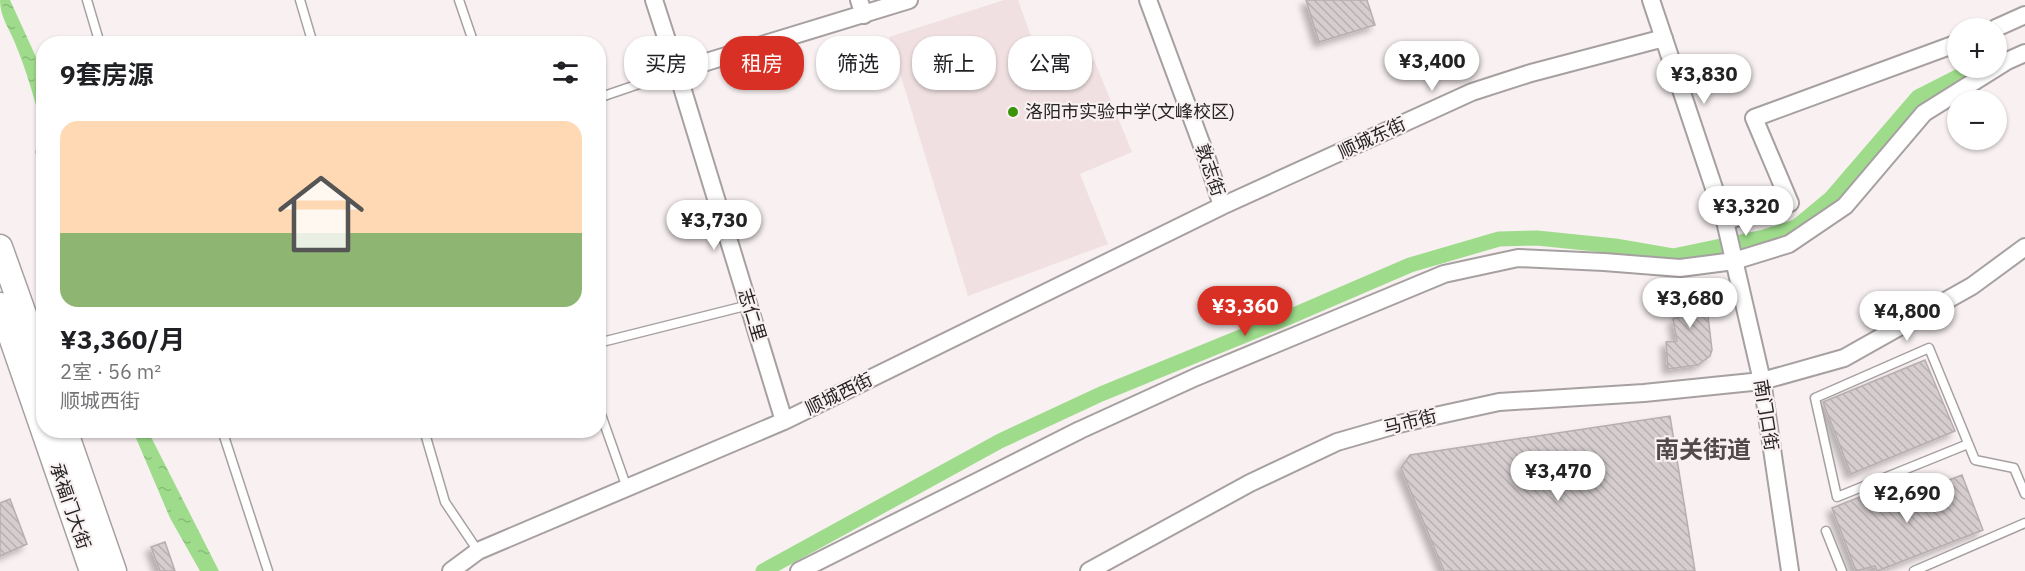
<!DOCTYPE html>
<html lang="zh">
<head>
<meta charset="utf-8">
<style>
  :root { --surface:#fff; --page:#f2f2f2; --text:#202124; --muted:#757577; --line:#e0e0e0; --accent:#d93025 }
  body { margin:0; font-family:"IBM Plex Sans","Noto Sans SC",sans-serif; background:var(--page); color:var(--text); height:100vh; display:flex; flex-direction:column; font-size:22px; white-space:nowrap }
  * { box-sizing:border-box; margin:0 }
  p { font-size:20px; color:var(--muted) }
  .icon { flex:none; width:33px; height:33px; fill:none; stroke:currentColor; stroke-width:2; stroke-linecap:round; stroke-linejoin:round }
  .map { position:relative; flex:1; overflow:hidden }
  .drawer { position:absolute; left:36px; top:36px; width:570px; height:402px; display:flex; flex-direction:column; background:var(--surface); border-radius:24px; box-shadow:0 2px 4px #0004 }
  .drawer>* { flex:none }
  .banner { position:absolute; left:624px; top:36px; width:570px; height:54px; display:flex; gap:12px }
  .controls { position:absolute; left:1947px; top:18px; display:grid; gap:12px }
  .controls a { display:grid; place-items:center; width:60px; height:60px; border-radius:50%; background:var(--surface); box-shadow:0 2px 4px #0004; font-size:30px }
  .price { position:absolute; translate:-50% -51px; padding:0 14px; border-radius:21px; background:#fff; color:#222; font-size:20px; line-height:39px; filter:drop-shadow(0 2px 3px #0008) }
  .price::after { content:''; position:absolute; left:50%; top:36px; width:18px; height:14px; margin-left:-9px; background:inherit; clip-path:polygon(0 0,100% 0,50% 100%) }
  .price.on { background:var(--accent); color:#fff }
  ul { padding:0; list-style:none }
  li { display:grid; align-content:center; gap:12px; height:318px; padding:0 24px }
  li+li { border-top:2px solid var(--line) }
  li span { display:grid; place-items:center; height:186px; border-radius:18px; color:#555 }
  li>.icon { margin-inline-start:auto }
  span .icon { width:108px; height:108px; fill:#fffc; stroke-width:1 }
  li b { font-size:26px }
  h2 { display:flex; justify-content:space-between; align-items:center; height:72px; padding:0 24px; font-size:26px }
  .chip { padding:0 21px; border-radius:24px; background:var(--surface); box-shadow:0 2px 4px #0004; font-size:21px; line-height:54px }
  .chip.on { background:var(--accent); color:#fff }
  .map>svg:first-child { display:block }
  .built { fill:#f0e0e2 }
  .water { fill:url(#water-ripples) }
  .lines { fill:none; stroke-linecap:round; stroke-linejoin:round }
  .canal { stroke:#9edc8b; stroke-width:15 }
  .building { fill:url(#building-back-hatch); stroke:#b6afb0; stroke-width:1.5; filter:url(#shadow) }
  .lane-casing { stroke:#a7a0a1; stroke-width:11 }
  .street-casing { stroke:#a7a0a1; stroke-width:20 }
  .secondary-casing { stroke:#a7a0a1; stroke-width:27 }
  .lane { stroke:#fff; stroke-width:8 }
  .street { stroke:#fff; stroke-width:16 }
  .secondary { stroke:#fff; stroke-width:24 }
  .poi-dot { fill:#39940a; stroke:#f8f0f1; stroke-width:2 }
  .labels { text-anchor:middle; stroke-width:4.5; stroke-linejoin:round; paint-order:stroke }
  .poi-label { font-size:18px; fill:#262424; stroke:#f8f0f1; text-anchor:start }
  .street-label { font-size:18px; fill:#262424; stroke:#f8f0f1 }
  .district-label { font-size:24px; font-weight:bold; fill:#514a4b; stroke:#f8f0f1 }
</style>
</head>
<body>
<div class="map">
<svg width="2025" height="571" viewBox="0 0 2025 571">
  <defs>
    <pattern id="water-ripples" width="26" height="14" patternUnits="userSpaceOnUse" patternTransform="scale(1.5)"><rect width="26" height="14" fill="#9edc8b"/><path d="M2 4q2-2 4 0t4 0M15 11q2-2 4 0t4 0" fill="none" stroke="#88bd78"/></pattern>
    <pattern id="building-back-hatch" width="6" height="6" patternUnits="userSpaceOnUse" patternTransform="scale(1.5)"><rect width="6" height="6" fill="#d5cdce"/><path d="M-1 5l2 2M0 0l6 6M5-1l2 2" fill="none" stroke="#b7b0b1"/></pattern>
    <filter id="shadow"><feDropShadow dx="-5" dy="5" stdDeviation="3" flood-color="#0004"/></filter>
  </defs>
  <rect width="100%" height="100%" fill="#f8f0f1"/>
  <path class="built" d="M 1004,0 L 1018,0 L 1044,72 L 1094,60 L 1132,152 L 1080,174 L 1108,244 L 968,296 L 889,37 Z"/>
  <path class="water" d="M 0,0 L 10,0 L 36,57 L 43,83 L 43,133 C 36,103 27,72 15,43 C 9,28 0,17 0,0 Z
    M 133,431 L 148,431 L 219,571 L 200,571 L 170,518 Z"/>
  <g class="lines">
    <path class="canal" d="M 763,571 L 1000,441 L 1101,394 L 1287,318 L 1410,265 L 1499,239 L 1537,238 L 1615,246 L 1673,256 L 1764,237 L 1796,227 L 1831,198 L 1918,97 L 1975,68"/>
  </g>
  <path class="building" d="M 1306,0 L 1367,0 L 1375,25 L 1319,42 Z
    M 1704,282 L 1712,350 L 1710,356 L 1698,365 L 1668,369 L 1666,342 L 1677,341 L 1673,319 L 1680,317 L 1676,286 Z
    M 1925,360 L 1955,431 L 1851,474 L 1823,402 Z
    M 1670,416 L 1695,571 L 1444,571 L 1401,468 L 1410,455 Z
    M 1962,475 L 1983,530 L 1877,571 L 1875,566 L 1856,571 L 1832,508 L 1870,493 L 1876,508 Z
    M 10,499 L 27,544 L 0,556 L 0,503 Z
    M 165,542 L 175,571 L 160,571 L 151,547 Z"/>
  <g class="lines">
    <defs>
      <path id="lane" d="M 87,0 L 100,44
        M 300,0 L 313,44
        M 459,0 L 474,44
        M 598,98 L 677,71
        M 41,152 L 44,151
        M 598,343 L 749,305
        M 598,406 L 627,488
        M 222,430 L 268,571
        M 424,430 L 445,502 L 478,551
        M 1968,444 L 1837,497 L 1815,398 L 1929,348 L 1975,460 L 2014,468 L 2025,494
        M 1826,531 L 1842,571
        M 1914,571 L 2025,523"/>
      <path id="street" d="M 654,0 L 677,71 L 784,421
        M 859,0 L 864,15
        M 1148,0 L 1207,159 L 1222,206
        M 1651,0 L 1725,221 L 1762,381 L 1790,571
        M 1996,28 L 2025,15
        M 677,71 L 909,0
        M 1725,221 L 1790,203 L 1754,118 L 1958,43
        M 451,571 L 478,551 L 784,421 L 1222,206 L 1472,92 L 1531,73 L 1664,38
        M 799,571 L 1080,430 L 1196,377 L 1444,274 L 1518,258 L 1604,262 L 1680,268 L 1734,261 L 1789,244 L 1845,206 L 1924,113 L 2007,61 L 2025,53
        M 1089,571 L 1250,483 L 1337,442 L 1403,423 L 1499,402 L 1644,393 L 1762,381 L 1844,358 L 1972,286 L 2025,247"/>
      <path id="secondary" d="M 0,247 L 44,370
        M 0,305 L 92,571
        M 65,430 L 114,571"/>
    </defs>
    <use href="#lane" class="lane-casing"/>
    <use href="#street" class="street-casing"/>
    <use href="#secondary" class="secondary-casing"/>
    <use href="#lane" class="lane"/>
    <use href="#street" class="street"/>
    <use href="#secondary" class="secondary"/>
  </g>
  <circle class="poi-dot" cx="1013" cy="112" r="6"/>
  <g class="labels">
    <g class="poi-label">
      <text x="1025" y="118">洛阳市实验中学(文峰校区)</text>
    </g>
    <g class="street-label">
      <text transform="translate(1372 138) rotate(-25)" y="6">顺城东街</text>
      <text transform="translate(1210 170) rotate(71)" y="6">敦志街</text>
      <text transform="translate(752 315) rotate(73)" y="6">志仁里</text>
      <text transform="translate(839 394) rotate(-26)" y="6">顺城西街</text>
      <text transform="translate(1766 415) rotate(81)" y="6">南门口街</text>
      <text transform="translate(1410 422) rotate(-14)" y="6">马市街</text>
      <text transform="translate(70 506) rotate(71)" y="6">承福门大街</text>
    </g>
    <g class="district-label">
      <text x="1703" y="458">南关街道</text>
    </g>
  </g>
</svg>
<div class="controls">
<a>+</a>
<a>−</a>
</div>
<b class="price" style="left:1432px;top:92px">¥3,400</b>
<b class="price" style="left:1704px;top:105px">¥3,830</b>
<b class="price" style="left:1746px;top:237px">¥3,320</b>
<b class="price" style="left:714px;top:251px">¥3,730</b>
<b class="price" style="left:1690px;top:329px">¥3,680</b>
<b class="price on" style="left:1245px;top:337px">¥3,360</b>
<b class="price" style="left:1907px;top:342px">¥4,800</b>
<b class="price" style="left:1558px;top:502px">¥3,470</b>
<b class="price" style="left:1907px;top:524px">¥2,690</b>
<div class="banner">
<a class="chip">买房</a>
<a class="chip on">租房</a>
<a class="chip">筛选</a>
<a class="chip">新上</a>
<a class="chip">公寓</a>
</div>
<section class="drawer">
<h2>9套房源<svg class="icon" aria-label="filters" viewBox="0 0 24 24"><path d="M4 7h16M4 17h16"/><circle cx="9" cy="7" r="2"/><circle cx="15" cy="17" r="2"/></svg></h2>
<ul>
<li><span style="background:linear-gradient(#ffd9b3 60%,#8fb573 0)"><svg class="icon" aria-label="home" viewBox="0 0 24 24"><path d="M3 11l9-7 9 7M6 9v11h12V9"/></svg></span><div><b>¥3,360/月</b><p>2室 · 56 m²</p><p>顺城西街</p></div></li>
</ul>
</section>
</div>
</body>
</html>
